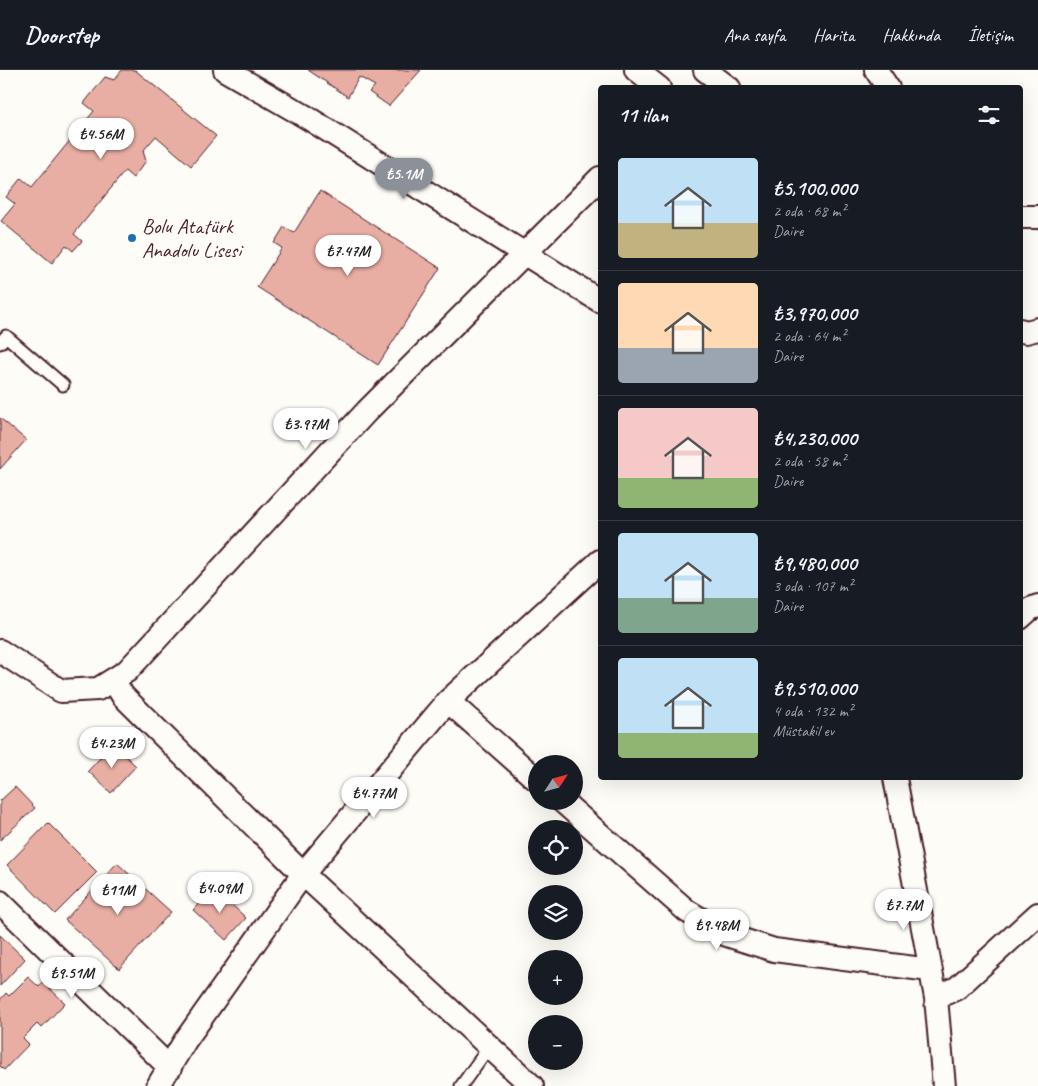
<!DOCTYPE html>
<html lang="tr">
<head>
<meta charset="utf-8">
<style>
  :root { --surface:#171b24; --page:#242831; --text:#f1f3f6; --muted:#9ea1a6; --line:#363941; --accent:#8c9099 }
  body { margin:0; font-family:Caveat,sans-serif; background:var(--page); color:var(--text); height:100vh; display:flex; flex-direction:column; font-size:19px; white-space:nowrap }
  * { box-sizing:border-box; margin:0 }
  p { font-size:16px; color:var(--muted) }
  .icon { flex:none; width:28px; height:28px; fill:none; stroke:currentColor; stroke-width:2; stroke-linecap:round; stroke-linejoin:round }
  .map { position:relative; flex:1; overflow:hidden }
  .panel { position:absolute; left:598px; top:15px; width:425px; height:695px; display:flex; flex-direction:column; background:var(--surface); border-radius:5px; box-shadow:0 5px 20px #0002 }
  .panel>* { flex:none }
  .needle { width:32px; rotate:54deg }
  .fabs { position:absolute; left:528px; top:685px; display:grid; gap:10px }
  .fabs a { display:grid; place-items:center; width:55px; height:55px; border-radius:50%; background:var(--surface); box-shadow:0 5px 20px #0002; font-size:25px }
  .price { position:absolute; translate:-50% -42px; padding:0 11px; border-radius:18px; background:#fff; color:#222; font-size:16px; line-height:32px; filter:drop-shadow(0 1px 2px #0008) }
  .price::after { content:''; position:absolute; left:50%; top:30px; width:15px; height:11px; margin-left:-8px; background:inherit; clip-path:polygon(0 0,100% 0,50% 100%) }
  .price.active { background:var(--accent); color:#fff }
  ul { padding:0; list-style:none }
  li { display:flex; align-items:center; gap:15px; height:125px; padding:0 20px }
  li+li { border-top:1px solid var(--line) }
  li span { display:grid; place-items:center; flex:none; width:140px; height:100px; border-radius:5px; color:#555 }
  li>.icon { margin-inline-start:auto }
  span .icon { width:60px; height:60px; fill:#fffc; stroke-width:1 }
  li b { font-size:21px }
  h2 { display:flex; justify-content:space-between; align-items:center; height:60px; padding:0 20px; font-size:21px }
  header { display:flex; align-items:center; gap:30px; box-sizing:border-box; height:70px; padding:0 25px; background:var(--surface); border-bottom:1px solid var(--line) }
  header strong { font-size:24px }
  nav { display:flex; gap:28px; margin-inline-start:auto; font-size:18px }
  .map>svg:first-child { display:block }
  .building { fill:#e8aea3; stroke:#4a1f2b }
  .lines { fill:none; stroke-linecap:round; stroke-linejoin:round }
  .service-casing { stroke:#4a1f2b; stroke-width:15 }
  .minor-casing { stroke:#4a1f2b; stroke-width:26 }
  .service { stroke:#fdfcf7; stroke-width:11 }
  .minor { stroke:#fdfcf7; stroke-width:22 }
  .poi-dot { fill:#1f6fb2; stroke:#fdfcf7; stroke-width:2 }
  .labels { text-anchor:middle; stroke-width:5; stroke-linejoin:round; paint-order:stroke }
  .poi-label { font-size:21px; fill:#4a1f2b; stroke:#fdfcf7; text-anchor:start }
</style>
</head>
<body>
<header>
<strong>Doorstep</strong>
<nav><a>Ana sayfa</a><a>Harita</a><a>Hakkında</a><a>İletişim</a></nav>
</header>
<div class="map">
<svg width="1038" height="1016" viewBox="0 0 1038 1016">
  <rect width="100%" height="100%" fill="#fdfcf7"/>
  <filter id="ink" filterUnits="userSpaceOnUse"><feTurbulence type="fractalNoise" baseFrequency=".02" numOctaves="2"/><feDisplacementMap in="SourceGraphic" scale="10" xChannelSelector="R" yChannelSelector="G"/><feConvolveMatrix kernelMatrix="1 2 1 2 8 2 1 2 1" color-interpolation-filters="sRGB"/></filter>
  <g filter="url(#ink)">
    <path class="building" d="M 122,0 L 135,0 L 216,66 L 191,96 L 156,66 L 143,81 L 146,91 L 133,108 L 125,101 L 74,164 L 82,171 L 73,181 L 66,175 L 52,193 L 1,151 L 15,134 L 6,127 L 21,108 L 32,117 L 94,41 L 84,33 L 105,7 L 114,10 Z
      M 308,0 L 421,0 L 389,36 L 369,22 L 375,16 L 359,7 L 348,27 Z
      M 320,121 L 440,198 L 378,295 L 257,217 L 282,178 L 274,173 L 284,157 L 294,163 Z
      M 0,348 L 26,370 L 0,399 Z
      M 113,674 L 136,696 L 111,723 L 88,701 Z
      M 15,717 L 35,738 L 0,770 L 0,731 Z
      M 48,753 L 97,802 L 55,844 L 7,795 Z
      M 117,793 L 171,842 L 119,899 L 65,850 Z
      M 214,818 L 246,848 L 226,870 L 193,840 Z
      M 0,865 L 25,889 L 0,916 Z
      M 28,907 L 39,917 L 43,912 L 65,933 L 41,958 L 37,954 L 23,968 L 29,974 L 4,1000 L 0,996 L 0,930 L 6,923 L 9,926 Z"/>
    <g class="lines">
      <defs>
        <path id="service" d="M 0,273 L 6,266 L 63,315
          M 461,1016 L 489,977"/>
        <path id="minor" d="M 225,0 L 308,48 L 600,231
          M 636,0 L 659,18
          M 705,0 L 729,18
          M 876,0 L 888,18
          M 1020,147 L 1038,147
          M 1020,260 L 1026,262 L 1038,259
          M 1020,548 L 1030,539 L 1038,536
          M 0,581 L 61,621 L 98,619 L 127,601 L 367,341 L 600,108
          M 113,610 L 123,626 L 303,804 L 532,1016
          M 448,631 L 536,709
          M 895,708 L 936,928 L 944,1016
          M 562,731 L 687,841 L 727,865 L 774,880 L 930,900
          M 0,832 L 170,998
          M 936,928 L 957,918 L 1038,844
          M 158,1016 L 185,971 L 303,804 L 448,631 L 600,491"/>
      </defs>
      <use href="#service" class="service-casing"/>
      <use href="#minor" class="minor-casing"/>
      <use href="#service" class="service"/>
      <use href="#minor" class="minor"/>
    </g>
  </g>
  <circle class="poi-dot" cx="132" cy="168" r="5"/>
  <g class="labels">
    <g class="poi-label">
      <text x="142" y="163">Bolu Atatürk<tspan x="142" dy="24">Anadolu Lisesi</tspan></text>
    </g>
  </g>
</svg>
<div class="fabs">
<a><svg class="needle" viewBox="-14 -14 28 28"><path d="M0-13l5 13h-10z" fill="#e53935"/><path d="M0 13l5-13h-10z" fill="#9ea1a6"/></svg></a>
<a><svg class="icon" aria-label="locate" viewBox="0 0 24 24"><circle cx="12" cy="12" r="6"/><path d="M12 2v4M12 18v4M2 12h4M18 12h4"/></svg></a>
<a><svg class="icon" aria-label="layers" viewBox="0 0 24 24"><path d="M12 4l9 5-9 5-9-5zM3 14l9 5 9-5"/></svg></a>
<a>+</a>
<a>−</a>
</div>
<b class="price" style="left:101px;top:90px">₺4.56M</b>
<b class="price active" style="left:404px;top:130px">₺5.1M</b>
<b class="price" style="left:348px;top:207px">₺7.47M</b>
<b class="price" style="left:306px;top:380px">₺3.97M</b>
<b class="price" style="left:112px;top:699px">₺4.23M</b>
<b class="price" style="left:374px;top:749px">₺4.77M</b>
<b class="price" style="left:220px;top:844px">₺4.09M</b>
<b class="price" style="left:118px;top:846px">₺11M</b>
<b class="price" style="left:904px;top:861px">₺7.7M</b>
<b class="price" style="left:717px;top:881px">₺9.48M</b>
<b class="price" style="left:72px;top:929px">₺9.51M</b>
<section class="panel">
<h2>11 ilan<svg class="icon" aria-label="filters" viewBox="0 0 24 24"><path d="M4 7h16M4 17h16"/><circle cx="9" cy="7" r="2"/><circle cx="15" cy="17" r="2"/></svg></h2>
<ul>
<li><span style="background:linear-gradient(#bfe0f5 65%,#c2b280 0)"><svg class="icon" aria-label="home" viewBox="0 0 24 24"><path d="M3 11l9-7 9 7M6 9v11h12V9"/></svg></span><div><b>₺5,100,000</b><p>2 oda · 68 m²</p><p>Daire</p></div></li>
<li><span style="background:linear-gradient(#ffd9b3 65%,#9aa5b1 0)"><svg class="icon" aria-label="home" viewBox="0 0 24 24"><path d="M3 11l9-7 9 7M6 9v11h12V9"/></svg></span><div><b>₺3,970,000</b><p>2 oda · 64 m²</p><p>Daire</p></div></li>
<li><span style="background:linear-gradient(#f6c9c9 70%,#8fb573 0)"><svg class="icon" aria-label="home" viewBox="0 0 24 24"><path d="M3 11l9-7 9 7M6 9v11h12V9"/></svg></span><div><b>₺4,230,000</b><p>2 oda · 58 m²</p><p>Daire</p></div></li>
<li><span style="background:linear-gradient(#bfe0f5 65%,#7fa58c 0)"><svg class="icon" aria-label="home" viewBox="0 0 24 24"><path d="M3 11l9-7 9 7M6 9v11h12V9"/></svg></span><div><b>₺9,480,000</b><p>3 oda · 107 m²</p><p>Daire</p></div></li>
<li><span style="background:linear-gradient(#bfe0f5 75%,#8fb573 0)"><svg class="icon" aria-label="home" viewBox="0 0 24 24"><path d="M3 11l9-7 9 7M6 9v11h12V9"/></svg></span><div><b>₺9,510,000</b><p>4 oda · 132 m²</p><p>Müstakil ev</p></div></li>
</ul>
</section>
</div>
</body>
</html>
